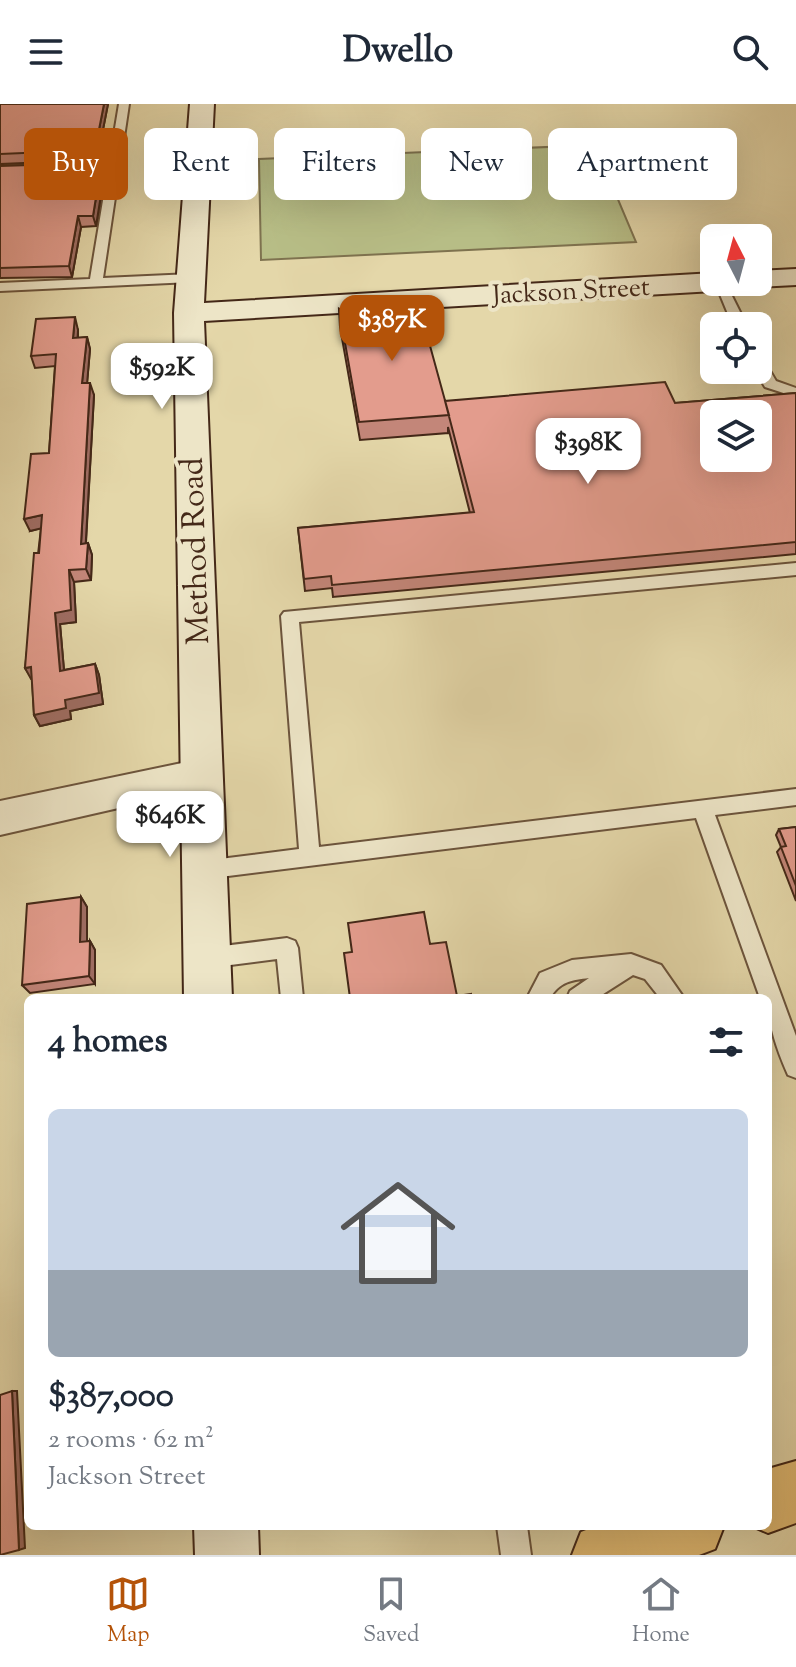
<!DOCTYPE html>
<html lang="en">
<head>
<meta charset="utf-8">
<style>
  :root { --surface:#fff; --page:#f6f6f7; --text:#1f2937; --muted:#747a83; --line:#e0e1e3; --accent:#b45309 }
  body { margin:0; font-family:"Sorts Mill Goudy",serif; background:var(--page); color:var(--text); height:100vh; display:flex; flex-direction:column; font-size:30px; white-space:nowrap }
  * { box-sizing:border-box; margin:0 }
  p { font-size:26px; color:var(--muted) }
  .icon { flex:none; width:44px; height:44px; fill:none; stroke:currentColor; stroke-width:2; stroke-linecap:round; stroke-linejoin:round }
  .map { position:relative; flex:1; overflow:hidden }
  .sheet { position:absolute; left:24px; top:890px; width:748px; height:536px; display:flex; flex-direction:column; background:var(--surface); border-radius:12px; box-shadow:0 8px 32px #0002 }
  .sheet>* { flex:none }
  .guide { position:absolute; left:24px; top:24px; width:748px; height:72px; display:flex; gap:16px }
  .needle { width:52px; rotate:354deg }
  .buttons { position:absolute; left:700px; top:120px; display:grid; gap:16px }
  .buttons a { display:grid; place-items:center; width:72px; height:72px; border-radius:12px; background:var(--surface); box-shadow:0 8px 32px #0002; font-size:40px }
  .price { position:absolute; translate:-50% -68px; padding:0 18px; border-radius:16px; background:#fff; color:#222; font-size:26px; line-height:52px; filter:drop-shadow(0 2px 4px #0008) }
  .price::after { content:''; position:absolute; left:50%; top:48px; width:24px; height:18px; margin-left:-12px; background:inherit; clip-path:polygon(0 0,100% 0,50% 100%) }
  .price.active { background:var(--accent); color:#fff }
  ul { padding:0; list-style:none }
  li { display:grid; align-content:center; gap:16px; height:424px; padding:0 24px }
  li span { display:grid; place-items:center; height:248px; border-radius:12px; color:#555 }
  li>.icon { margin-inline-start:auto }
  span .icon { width:144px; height:144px; fill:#fffc; stroke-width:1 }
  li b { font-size:34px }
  h2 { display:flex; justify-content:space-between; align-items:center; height:96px; padding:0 24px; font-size:34px }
  .chip { padding:0 28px; border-radius:12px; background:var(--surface); box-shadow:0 8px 32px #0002; font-size:28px; line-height:72px }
  .chip.active { background:var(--accent); color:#fff }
  header { display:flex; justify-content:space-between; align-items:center; height:104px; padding:0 24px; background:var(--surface); font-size:36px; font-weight:800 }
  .tab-bar { display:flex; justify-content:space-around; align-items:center; height:112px; border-top:2px solid var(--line); background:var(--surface); font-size:22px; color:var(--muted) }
  .tab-bar a { display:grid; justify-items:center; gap:4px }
  .tab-bar .active { color:var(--accent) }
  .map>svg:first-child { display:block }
  .green { fill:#b7bd86; stroke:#7e724f; stroke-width:2 }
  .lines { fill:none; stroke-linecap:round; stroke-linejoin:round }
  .lane-casing { stroke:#6c543c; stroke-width:4 }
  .street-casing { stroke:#6c543c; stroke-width:4 }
  .secondary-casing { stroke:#442818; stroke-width:4 }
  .primary-casing { stroke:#442818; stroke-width:4 }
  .lane { fill:#ede5c7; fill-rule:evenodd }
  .street { fill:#ede5c7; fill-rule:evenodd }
  .secondary { fill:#ede5c7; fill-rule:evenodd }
  .primary { fill:#e2bc74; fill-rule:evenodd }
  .wall { fill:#c38679; stroke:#442818; stroke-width:2 }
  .shaded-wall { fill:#9f6d63; stroke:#442818; stroke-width:2 }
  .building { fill:#e39c8d; stroke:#442818; stroke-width:2; fill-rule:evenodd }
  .labels { text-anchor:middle; stroke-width:8; stroke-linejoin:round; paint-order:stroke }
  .far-street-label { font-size:26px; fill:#442818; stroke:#ede5c7 }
  .street-label { font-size:32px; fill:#442818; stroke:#ede5c7 }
</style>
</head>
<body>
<header><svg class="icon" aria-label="menu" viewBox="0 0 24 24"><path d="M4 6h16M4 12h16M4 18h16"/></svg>Dwello<svg class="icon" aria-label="search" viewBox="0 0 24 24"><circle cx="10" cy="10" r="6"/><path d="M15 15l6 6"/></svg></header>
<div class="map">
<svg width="796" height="1451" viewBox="0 0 796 1451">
  <rect width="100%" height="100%" fill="#e4d7a9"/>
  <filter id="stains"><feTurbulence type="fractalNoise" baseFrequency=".0025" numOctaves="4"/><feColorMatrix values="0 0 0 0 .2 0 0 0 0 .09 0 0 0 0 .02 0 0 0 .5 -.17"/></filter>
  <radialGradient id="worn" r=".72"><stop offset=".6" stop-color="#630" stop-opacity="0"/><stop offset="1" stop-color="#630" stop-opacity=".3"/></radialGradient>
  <path class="green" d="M 595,41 L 636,138 L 261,156 L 259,55 Z"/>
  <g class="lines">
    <defs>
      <path id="lane" d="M 119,0 L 129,0 L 103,174 L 191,170 L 197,174 L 191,178 L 0,187 L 0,179 L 90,175 Z
        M 714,176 L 725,178 L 747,222 L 733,222 Z
        M 758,254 L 763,255 L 776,277 L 796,284 L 796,293 L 765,283 L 755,266 L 758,266 Z
        M 796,459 L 796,471 L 299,518 L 319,743 L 796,685 L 796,701 L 715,711 L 796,932 L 796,974 L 788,971 C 777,946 768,921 768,894 L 760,894 L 696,714 L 204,775 L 197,772 L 194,766 L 197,760 L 204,757 L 299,745 L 281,512 L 284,508 Z
        M 287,834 L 295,837 L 298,844 L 303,894 L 281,894 L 277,855 L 207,864 L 199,861 L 196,854 L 199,847 L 207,844 Z
        M 631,850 L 661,861 L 684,894 L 660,894 L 645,875 L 633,871 L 597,894 L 567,894 L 570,887 L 589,874 C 572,876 559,878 550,894 L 527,894 L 540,869 L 572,856 Z
        M 497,1422 L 527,1422 L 531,1451 L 501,1451 Z"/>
      <path id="street" d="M 201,655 L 215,660 L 220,671 L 215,682 L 0,731 L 0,697 Z"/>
      <path id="secondary" d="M 190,0 L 214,0 L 204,199 L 714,169 L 714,178 L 728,178 L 724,184 L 714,187 L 204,217 L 232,894 L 184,894 L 174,209 Z
        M 796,165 L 796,181 L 758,183 L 746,178 L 758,178 L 758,167 Z
        M 194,1422 L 258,1422 L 259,1451 L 195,1451 Z"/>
      <path id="primary" d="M 796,1357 L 796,1419 L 768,1429 L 752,1422 L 768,1422 L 768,1365 Z
        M 596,1422 L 724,1422 L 715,1445 L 699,1451 L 572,1451 L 581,1428 Z"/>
    </defs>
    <use href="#lane" class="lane-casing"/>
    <use href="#street" class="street-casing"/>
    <use href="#secondary" class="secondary-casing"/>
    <use href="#primary" class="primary-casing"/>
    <use href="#lane" class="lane"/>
    <use href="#street" class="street"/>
    <use href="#secondary" class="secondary"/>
    <use href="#primary" class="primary"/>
  </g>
  <path class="wall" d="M 0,0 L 108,0 L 97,56 L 0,60 Z
    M 93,59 L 95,69 L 93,82 L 98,81 L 101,91 L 96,122 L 81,123 L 72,173 L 0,174 L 0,62 Z
    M 339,205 L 445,299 L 675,299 L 796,289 L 796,450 L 333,493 L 332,484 L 305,487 L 298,424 L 470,409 L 448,323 L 448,329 L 360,336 L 340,223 Z
    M 78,226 L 78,234 L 87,233 L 90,245 L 87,279 L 94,291 L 86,439 L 88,439 L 92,451 L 91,476 L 74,478 L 76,518 L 60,520 L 64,566 L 95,560 L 99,571 L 103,600 L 70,607 L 71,615 L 40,622 L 34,611 L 32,575 L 25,564 L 41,424 L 30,427 L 49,349 L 55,262 L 35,264 L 31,252 Z
    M 796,723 L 796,797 L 777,748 L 781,743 L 776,731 L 779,725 Z
    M 81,793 L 87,803 L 87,837 L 90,837 L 95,846 L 95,880 L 30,889 L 22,881 Z
    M 430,840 L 457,892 L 471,894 L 350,894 Z"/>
  <path class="shaded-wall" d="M 104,0 L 108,0 L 97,56 L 95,46 Z
    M 93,59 L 95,69 L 91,92 L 89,82 Z
    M 98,81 L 101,91 L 96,122 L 93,112 Z
    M 78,112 L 81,123 L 72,173 L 69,162 Z
    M 75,213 L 78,226 L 77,246 L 73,234 Z
    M 87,233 L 90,245 L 86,292 L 82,279 Z
    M 90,279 L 94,291 L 85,452 L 81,440 Z
    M 42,411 L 47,423 L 30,427 L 24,415 Z
    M 88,439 L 92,451 L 91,476 L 86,465 Z
    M 69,466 L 74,478 L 76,518 L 60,520 L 65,578 L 60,567 L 55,509 Z
    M 95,560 L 99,571 L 103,600 L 70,607 L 71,615 L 40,622 L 34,611 L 65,596 Z
    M 31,563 L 36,574 L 31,575 L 25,564 Z
    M 81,793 L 87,803 L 87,847 L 80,838 Z
    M 90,837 L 95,846 L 95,880 L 89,872 Z
    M 12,1287 L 17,1287 L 25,1444 L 19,1446 Z"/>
  <path class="building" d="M 0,0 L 104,0 L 95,46 L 0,50 Z
    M 93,59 L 89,82 L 98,81 L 93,112 L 78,112 L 69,162 L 0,164 L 0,62 Z
    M 418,198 L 449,311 L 359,318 L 339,205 Z
    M 75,213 L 73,234 L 87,233 L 82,279 L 90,279 L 81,440 L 88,439 L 86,465 L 69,466 L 71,506 L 55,509 L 60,567 L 95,560 L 99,589 L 65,596 L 66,604 L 34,611 L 31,563 L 25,564 L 34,449 L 39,449 L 42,411 L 24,415 L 31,350 L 49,349 L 56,250 L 31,252 L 36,215 Z
    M 665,278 L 675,299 L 796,289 L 796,438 L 332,481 L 331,472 L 304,475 L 298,424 L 474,408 L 445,297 ZM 714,310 L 758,310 L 758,354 L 714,354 Z
    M 796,723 L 796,782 L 781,743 L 786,742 L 779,725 Z
    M 81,793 L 80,838 L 90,837 L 89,872 L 22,881 L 27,800 Z
    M 424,808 L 430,840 L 446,838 L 457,892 L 471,890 L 471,894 L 372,894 L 371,891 L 350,894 L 344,849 L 352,848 L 348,819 Z
    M 12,1287 L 19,1446 L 0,1451 L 0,1291 Z"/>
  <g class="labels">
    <g class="far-street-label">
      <text transform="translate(571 186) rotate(-3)" y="9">Jackson Street</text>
    </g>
    <g class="street-label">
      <text transform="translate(194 447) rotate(-92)" y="11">Method Road</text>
    </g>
  </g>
  <rect width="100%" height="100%" filter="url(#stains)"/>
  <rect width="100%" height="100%" fill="url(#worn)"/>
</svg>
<div class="buttons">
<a><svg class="needle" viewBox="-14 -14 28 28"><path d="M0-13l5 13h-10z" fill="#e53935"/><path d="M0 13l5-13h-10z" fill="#747a83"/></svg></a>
<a><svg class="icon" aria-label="locate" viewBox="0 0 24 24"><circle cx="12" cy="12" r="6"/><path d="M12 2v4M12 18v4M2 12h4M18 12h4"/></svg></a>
<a><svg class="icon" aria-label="layers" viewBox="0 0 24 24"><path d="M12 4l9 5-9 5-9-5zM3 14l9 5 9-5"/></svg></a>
</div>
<b class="price active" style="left:392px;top:259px">$387K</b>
<b class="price" style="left:162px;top:307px">$592K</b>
<b class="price" style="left:588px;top:382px">$398K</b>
<b class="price" style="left:170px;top:755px">$646K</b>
<div class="guide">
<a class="chip active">Buy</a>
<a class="chip">Rent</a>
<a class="chip">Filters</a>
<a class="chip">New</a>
<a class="chip">Apartment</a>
</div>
<section class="sheet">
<h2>4 homes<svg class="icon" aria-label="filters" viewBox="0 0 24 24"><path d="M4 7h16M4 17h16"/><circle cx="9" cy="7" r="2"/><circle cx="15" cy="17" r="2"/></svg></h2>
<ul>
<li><span style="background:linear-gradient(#c9d6e8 65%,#9aa5b1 0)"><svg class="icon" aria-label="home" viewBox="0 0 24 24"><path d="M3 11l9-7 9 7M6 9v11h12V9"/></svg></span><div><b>$387,000</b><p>2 rooms · 62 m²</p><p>Jackson Street</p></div></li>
</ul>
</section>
</div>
<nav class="tab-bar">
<a class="active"><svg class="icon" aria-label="map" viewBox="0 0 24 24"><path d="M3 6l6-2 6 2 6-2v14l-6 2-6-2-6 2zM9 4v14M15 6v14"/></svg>Map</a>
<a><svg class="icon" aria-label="saved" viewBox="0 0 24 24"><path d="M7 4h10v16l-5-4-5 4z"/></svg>Saved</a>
<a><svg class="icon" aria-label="home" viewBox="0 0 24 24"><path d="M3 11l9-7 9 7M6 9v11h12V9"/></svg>Home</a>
</nav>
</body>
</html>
